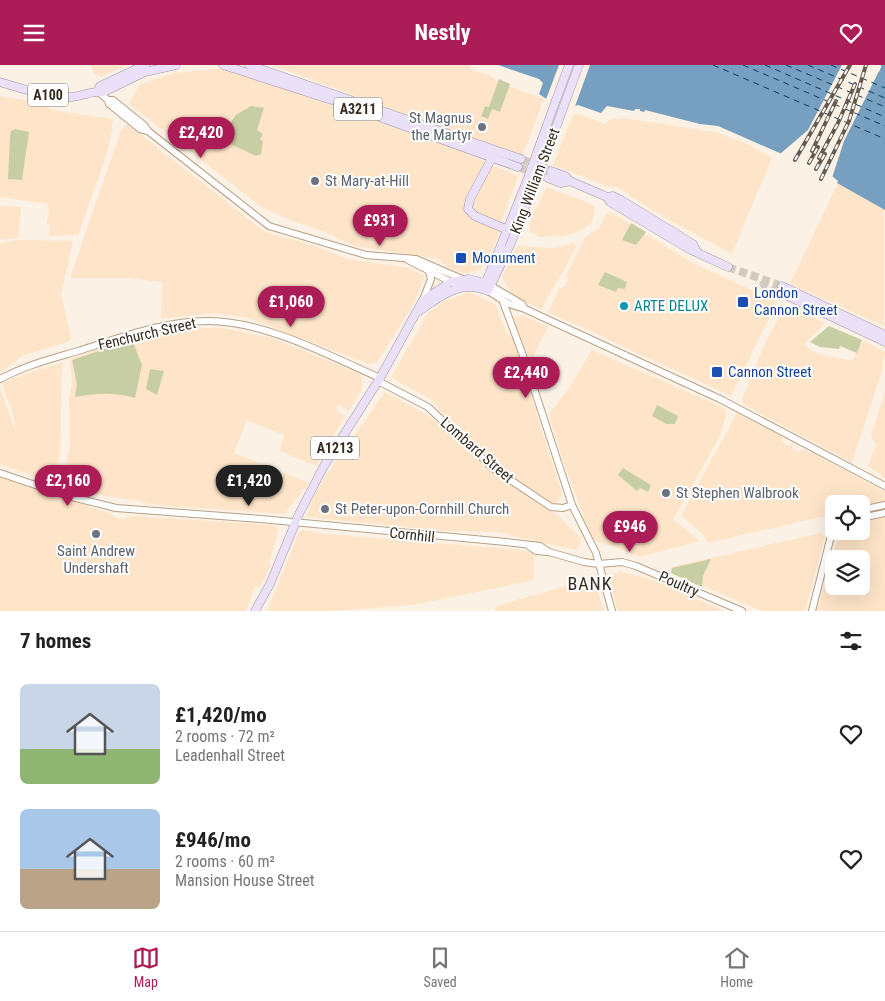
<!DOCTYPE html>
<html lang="en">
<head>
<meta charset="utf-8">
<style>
  :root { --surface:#fff; --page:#f2f2f2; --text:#222; --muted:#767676; --line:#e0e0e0; --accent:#ac1d58 }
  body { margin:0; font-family:"Roboto Condensed",sans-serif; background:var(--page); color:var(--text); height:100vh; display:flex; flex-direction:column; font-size:19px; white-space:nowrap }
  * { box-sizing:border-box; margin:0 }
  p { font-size:16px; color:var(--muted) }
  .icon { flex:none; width:28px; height:28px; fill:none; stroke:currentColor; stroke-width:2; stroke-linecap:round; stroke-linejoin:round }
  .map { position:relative; height:546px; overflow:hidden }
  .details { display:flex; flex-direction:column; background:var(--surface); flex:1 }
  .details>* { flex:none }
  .buttons { position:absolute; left:825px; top:430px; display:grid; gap:10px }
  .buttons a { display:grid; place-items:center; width:45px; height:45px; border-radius:8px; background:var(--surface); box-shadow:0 5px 20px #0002; font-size:25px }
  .price { position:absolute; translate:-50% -42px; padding:0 11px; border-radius:18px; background:var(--accent); color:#fff; font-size:16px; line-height:32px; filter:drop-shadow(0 1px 2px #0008) }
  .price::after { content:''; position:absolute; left:50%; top:30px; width:15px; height:11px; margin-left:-8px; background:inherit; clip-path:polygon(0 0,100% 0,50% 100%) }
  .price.active { background:#222; color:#fff }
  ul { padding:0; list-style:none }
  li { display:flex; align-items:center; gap:15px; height:125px; padding:0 20px }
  li span { display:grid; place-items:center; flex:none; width:140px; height:100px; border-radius:8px; color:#555 }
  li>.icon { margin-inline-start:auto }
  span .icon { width:60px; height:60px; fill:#fffc; stroke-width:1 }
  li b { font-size:21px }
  h2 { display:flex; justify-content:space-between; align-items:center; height:60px; padding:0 20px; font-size:21px }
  header { display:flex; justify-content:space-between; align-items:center; height:65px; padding:0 20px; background:var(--accent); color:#fff; font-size:22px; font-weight:700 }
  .tabs { display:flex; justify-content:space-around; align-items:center; height:70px; border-top:1px solid var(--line); background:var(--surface); font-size:14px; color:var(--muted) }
  .tabs a { display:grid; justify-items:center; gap:2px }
  .tabs .active { color:var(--accent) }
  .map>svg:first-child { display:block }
  .built { fill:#fee5c9; fill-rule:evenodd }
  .green { fill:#c7cea3 }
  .water { fill:#769fc0 }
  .pier { fill:#fbf1e5 }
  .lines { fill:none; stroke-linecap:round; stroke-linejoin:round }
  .ferry { stroke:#093d5e; stroke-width:1; stroke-dasharray:6 5; stroke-linecap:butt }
  .primary-tunnel { stroke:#d3c9be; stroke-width:8; stroke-dasharray:8 4; stroke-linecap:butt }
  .tertiary-casing { stroke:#b8a085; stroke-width:8 }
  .primary-casing { stroke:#a294a9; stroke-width:9 }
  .tertiary { stroke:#fff; stroke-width:6 }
  .primary { stroke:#eae0f8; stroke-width:8 }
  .rail-casing { stroke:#645a4f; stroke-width:4 }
  .rail { stroke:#fff; stroke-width:2; stroke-dasharray:5.5; stroke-linecap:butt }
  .primary-bridge-casing { stroke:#a294a9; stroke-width:9; stroke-linecap:butt }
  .primary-bridge { stroke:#eae0f8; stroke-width:8 }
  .worship-dot { fill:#6b7280; stroke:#fff; stroke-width:2 }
  .transit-dot { fill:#1a4fb4; stroke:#fff; stroke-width:2 }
  .culture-dot { fill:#0f9aa8; stroke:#fff; stroke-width:2 }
  .labels { text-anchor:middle; stroke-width:4; stroke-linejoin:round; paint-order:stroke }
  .shield { fill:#fff; stroke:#726b63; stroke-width:1 }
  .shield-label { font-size:14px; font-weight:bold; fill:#352b20 }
  .worship-label { font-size:15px; fill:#5b616d; stroke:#fff; text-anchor:start }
  .street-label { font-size:15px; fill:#352b20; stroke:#fff }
  .transit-label { font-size:15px; fill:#164399; stroke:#fff; text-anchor:start }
  .culture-label { font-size:15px; fill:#0d838f; stroke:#fff; text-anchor:start }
  .quarter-label { font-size:18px; letter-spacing:1px; fill:#352b20; stroke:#fff }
</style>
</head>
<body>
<header><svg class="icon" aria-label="menu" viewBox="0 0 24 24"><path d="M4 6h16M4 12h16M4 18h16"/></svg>Nestly<svg class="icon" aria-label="heart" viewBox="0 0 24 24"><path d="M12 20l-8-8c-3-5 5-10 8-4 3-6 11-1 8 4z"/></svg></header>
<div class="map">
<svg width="885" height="546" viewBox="0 0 885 546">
  <rect width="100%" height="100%" fill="#fbf1e5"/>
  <path class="built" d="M 91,0 L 128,0 L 100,12 L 94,9 Z
    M 271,0 L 471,0 L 470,4 L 491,11 L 500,18 L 544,34 L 522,92 Z
    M 216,4 L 237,7 L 462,87 L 518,111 L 502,154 L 497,175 L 486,198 L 481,204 L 465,209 L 448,202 L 439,194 L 354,181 L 327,168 L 285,153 L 263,143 L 129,39 L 140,19 L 175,8 Z
    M 0,31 L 41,38 L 52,45 L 113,54 L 108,86 L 78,170 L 49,171 L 50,160 L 47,160 L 47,154 L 49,151 L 48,139 L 0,132 Z
    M 579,49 L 604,59 L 610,55 L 623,53 L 716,67 L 750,80 L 772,93 L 732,189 L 655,147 L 617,122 L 606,121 L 553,100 L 573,50 Z
    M 127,59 L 265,167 L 316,181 L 347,194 L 409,203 L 425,211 L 412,242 L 377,297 L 369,299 L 248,253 L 215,248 L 161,254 L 162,217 L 129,213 L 70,213 L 121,65 Z
    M 838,118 L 884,144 L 884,261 L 790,219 Z
    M 546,122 L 592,139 L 595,144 L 592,157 L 583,164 L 565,171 L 540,172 L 530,167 L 529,159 Z
    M 0,141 L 21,142 L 19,171 L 16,173 L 0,175 Z
    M 611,147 L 691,197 L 777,237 L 731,331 L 548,247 L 560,222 L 563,223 L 569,213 L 566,211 L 584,173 L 600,162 L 607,148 Z
    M 19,175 L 73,176 L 61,230 L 71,272 L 70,276 L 22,291 L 0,308 L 0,178 Z
    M 574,178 L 577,181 L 541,245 L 511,228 L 502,212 L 517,181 L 553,183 Z
    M 469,227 L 495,239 L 506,267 L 513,274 L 562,429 L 555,440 L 552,440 L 506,410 L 459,361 L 440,346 L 431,334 L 393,314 L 392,311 L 428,248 L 445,236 Z
    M 786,240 L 825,258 L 804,280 L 815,288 L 852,296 L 863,275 L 885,287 L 881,309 L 852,398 L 743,339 L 742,335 L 766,276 Z
    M 522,250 L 548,262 L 533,292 L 527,289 L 514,254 L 515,252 Z
    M 188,263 L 222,263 L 272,273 L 358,308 L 362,313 L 362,324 L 349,346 L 338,340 L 336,345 L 345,351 L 316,401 L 280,386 L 284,370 L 247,355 L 234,388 L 309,418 L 284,449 L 165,441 L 84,427 L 61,421 L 70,382 L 69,335 L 72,317 L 70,293 L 81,291 L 99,281 L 143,267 Z
    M 592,285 L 724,343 L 727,347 L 720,371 L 673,455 L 700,476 L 639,492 L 616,482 L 597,477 L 590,468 L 561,390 L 549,349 L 567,326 Z
    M 62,298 L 60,392 L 54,416 L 51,417 L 0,399 L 0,323 L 16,368 L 13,350 L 2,318 L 34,306 Z
    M 385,327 L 427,350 L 460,375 L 497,411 L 557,450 L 581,473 L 579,481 L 575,485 L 496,467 L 445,466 L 306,452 L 313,433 L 327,409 Z
    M 885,327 L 885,413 L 868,401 L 876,380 L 871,370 Z
    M 737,348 L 782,372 L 782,377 L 789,381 L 793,378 L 792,383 L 799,387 L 804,384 L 881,424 L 885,427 L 885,437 L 861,443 L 861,439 L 834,439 L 834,449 L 708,478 L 703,469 L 681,451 Z
    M 0,410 L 111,449 L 116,453 L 124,454 L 130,451 L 272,460 L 279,464 L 269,498 L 271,500 L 260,522 L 255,521 L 246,546 L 0,546 Z
    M 885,452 L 885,546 L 817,546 L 836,478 L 845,466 L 861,466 L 861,457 ZM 834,494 L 861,494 L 861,521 L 834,521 Z
    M 304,465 L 326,469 L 523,485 L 534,488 L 534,515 L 413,540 L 333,546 L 267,546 L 299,467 Z
    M 821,468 L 825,471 L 805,546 L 762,546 L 671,508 L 671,502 Z
    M 618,506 L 653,515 L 724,546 L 618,546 L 609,515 Z
    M 593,513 L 604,546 L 495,546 L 496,541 Z"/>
  <path class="green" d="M 499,14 L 510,19 L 500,47 L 492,44 L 488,54 L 481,51 L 485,41 L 489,42 Z
    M 251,41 L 264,43 L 257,65 L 263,69 L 260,74 L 263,76 L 261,89 L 256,91 L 219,74 L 236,50 Z
    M 15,64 L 29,67 L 22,115 L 8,114 L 10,71 L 11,66 Z
    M 631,158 L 646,167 L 636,180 L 622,175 Z
    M 605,207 L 627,217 L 625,224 L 618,223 L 616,227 L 598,220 Z
    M 829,261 L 862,275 L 857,288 L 840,281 L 839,284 L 820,282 L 810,277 Z
    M 132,275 L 142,300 L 135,333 C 114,327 96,328 75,332 L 77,319 L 72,295 Z
    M 150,304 L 164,306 L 157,330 L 146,324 Z
    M 657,340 L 678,351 L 675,359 L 666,359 L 652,351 Z
    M 623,403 L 651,420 L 648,427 L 640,423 L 637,426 L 618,410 Z
    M 711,494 L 703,511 L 702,522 L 671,508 L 672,503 Z"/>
  <path class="water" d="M 498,0 L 864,0 L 879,7 L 881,2 L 877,0 L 885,0 L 885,145 L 837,118 L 838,116 L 832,111 L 718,61 L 700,59 L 645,45 L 644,47 L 640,46 L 640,44 L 635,44 L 634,46 L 607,41 L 601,48 L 578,40 L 575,41 L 550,31 L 548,35 L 539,29 L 543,18 L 539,14 Z"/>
  <path class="pier" d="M 559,0 L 590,0 L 574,44 L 551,34 L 549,37 L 545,37 Z
    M 842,0 L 870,0 L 878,4 L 875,0 L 881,0 L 881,2 L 844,76 L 832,113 L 780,89 L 808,65 Z"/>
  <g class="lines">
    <path class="ferry" d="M 713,0 L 885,74
      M 743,0 L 885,61
      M 765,0 L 885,52
      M 786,0 L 885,42
      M 808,0 L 885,33
      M 831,0 L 885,23"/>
    <path class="primary-tunnel" d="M 521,94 L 551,106
      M 518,102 L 548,113
      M 728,202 L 782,221
      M 763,216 L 764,220 L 779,227"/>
    <defs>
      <path id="tertiary" d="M 98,27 L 108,35 L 109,39 L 140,64 L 148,66 L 269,161 L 366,190 L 416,194 L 462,214
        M 108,35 L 113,35 L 144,60 L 148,66
        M 408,195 L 453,218
        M 488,219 L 522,239 L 525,244 L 720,334 L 885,421
        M 488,226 L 509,239 L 525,244
        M 499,226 L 525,296 L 572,440 L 596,488 L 612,546
        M 423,235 L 431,214 L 429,206
        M 0,314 C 26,300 51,294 78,286 C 120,273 163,256 208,256 C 265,256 328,290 380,313
        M 378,316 L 428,342 L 494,404 L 551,442 L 563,443 L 572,440
        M 0,408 L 68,431 L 116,443 L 261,454 L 506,477 L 540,481 L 549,487
        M 861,445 L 885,440
        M 861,453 L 885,448
        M 529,481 L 536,486 L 549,487 L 584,497 L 599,499 L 622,497 L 636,501 L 742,546
        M 812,546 L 834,459"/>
      <path id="primary" d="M 223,0 L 335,36 L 518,102
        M 249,0 L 521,94
        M 0,17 C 21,23 47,33 69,32 C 81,32 92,25 104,27 L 145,7 L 176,0
        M 97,26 L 100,21 L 145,0
        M 556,35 L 569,0
        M 555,65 L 579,0
        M 494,89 L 470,134 L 468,144 L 475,151 L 508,165
        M 551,106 L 565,111 L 570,116 L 607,132 L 613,131 L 621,135 L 693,179 L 696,185
        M 548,113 L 561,118 L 570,116
        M 607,132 L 610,137 L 689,184 L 728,202
        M 782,221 L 885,270
        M 484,222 L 526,118
        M 779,227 L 885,277
        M 419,246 C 441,231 461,214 488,226 L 511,178 L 533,121
        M 255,546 L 270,519 L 299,449 L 324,401 L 380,313 L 423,235 L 451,217 L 469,214 L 485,218"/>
    </defs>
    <use href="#tertiary" class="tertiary-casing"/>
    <use href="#primary" class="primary-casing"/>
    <use href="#tertiary" class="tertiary"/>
    <use href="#primary" class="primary"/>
    <defs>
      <path id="rail" d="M 812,86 L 836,36
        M 819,93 L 838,58 L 855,19
        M 795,95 L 850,0
        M 809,98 L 818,82
        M 816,104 L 825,89
        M 821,114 L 849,56 L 866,0"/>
    </defs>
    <use href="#rail" class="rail-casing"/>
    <use href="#rail" class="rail"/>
    <defs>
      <path id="primary-bridge" d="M 526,118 L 556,35
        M 533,121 L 555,65"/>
    </defs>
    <use href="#primary-bridge" class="primary-bridge-casing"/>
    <use href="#primary-bridge" class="primary-bridge"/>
  </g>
  <g class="worship-dot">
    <circle cx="482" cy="62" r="5"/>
    <circle cx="315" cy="116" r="5"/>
    <circle cx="666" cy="428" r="5"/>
    <circle cx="325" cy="444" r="5"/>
    <circle cx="96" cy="469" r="5"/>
  </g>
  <g class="transit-dot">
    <rect x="455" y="187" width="12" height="12" rx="2.5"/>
    <rect x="737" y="231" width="12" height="12" rx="2.5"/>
    <rect x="711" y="301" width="12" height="12" rx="2.5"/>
  </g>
  <circle class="culture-dot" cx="624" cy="241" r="5"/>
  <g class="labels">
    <g class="shield">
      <rect x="28" y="18.5" width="40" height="23" rx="4"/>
      <rect x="334" y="32.5" width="48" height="23" rx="4"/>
      <rect x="311" y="371.5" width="48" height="23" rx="4"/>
    </g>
    <g class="shield-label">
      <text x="48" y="35">A100</text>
      <text x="358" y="49">A3211</text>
      <text x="335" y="388">A1213</text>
    </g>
    <g class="worship-label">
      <text x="472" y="58" text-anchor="end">St Magnus<tspan x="472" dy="17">the Martyr</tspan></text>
      <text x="325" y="121">St Mary-at-Hill</text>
      <text x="676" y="433">St Stephen Walbrook</text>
      <text x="335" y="449">St Peter-upon-Cornhill Church</text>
      <text x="96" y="491" text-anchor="middle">Saint Andrew<tspan x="96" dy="17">Undershaft</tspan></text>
    </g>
    <g class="street-label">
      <text transform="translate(535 116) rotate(-69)" y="5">King William Street</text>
      <text transform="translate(147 269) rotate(-13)" y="5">Fenchurch Street</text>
      <text transform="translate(477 385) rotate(41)" y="5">Lombard Street</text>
      <text transform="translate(412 470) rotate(6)" y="5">Cornhill</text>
      <text transform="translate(679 519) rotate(24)" y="5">Poultry</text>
    </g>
    <g class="transit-label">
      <text x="472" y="198">Monument</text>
      <text x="754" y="233">London<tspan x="754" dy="17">Cannon Street</tspan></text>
      <text x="728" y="312">Cannon Street</text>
    </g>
    <g class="culture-label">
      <text x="634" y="246">ARTE DELUX</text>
    </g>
    <g class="quarter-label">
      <text x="590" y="525">BANK</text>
    </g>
  </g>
</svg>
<div class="buttons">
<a><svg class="icon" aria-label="locate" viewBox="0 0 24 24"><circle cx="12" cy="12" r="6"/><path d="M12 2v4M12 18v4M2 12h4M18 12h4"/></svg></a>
<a><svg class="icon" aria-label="layers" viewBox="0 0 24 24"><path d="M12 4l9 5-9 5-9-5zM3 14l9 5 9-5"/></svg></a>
</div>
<b class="price" style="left:201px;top:94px">£2,420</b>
<b class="price" style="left:380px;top:182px">£931</b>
<b class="price" style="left:291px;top:263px">£1,060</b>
<b class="price" style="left:526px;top:334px">£2,440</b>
<b class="price" style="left:68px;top:442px">£2,160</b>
<b class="price active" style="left:249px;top:442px">£1,420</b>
<b class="price" style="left:630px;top:488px">£946</b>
</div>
<section class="details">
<h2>7 homes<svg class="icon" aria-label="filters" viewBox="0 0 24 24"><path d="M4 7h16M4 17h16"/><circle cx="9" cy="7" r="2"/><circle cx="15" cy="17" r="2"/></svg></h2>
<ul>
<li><span style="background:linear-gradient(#c9d6e8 65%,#8fb573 0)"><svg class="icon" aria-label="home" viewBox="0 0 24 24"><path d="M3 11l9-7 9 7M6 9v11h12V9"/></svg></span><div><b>£1,420/mo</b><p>2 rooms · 72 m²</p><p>Leadenhall Street</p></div><svg class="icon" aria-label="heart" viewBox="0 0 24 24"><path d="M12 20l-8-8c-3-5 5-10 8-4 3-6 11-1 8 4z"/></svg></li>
<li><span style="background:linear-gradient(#a9c7e8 60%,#b9a48a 0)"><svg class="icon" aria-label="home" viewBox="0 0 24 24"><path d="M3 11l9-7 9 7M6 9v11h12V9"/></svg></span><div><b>£946/mo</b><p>2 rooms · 60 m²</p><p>Mansion House Street</p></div><svg class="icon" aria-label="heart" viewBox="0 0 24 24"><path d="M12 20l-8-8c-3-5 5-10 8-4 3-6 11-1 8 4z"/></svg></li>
</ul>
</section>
<nav class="tabs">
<a class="active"><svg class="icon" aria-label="map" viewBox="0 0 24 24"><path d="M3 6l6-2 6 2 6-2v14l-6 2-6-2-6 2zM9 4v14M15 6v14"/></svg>Map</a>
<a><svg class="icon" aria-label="saved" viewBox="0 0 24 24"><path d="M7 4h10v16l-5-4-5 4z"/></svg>Saved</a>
<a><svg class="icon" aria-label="home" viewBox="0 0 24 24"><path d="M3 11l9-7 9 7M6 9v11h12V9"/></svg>Home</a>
</nav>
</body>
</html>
